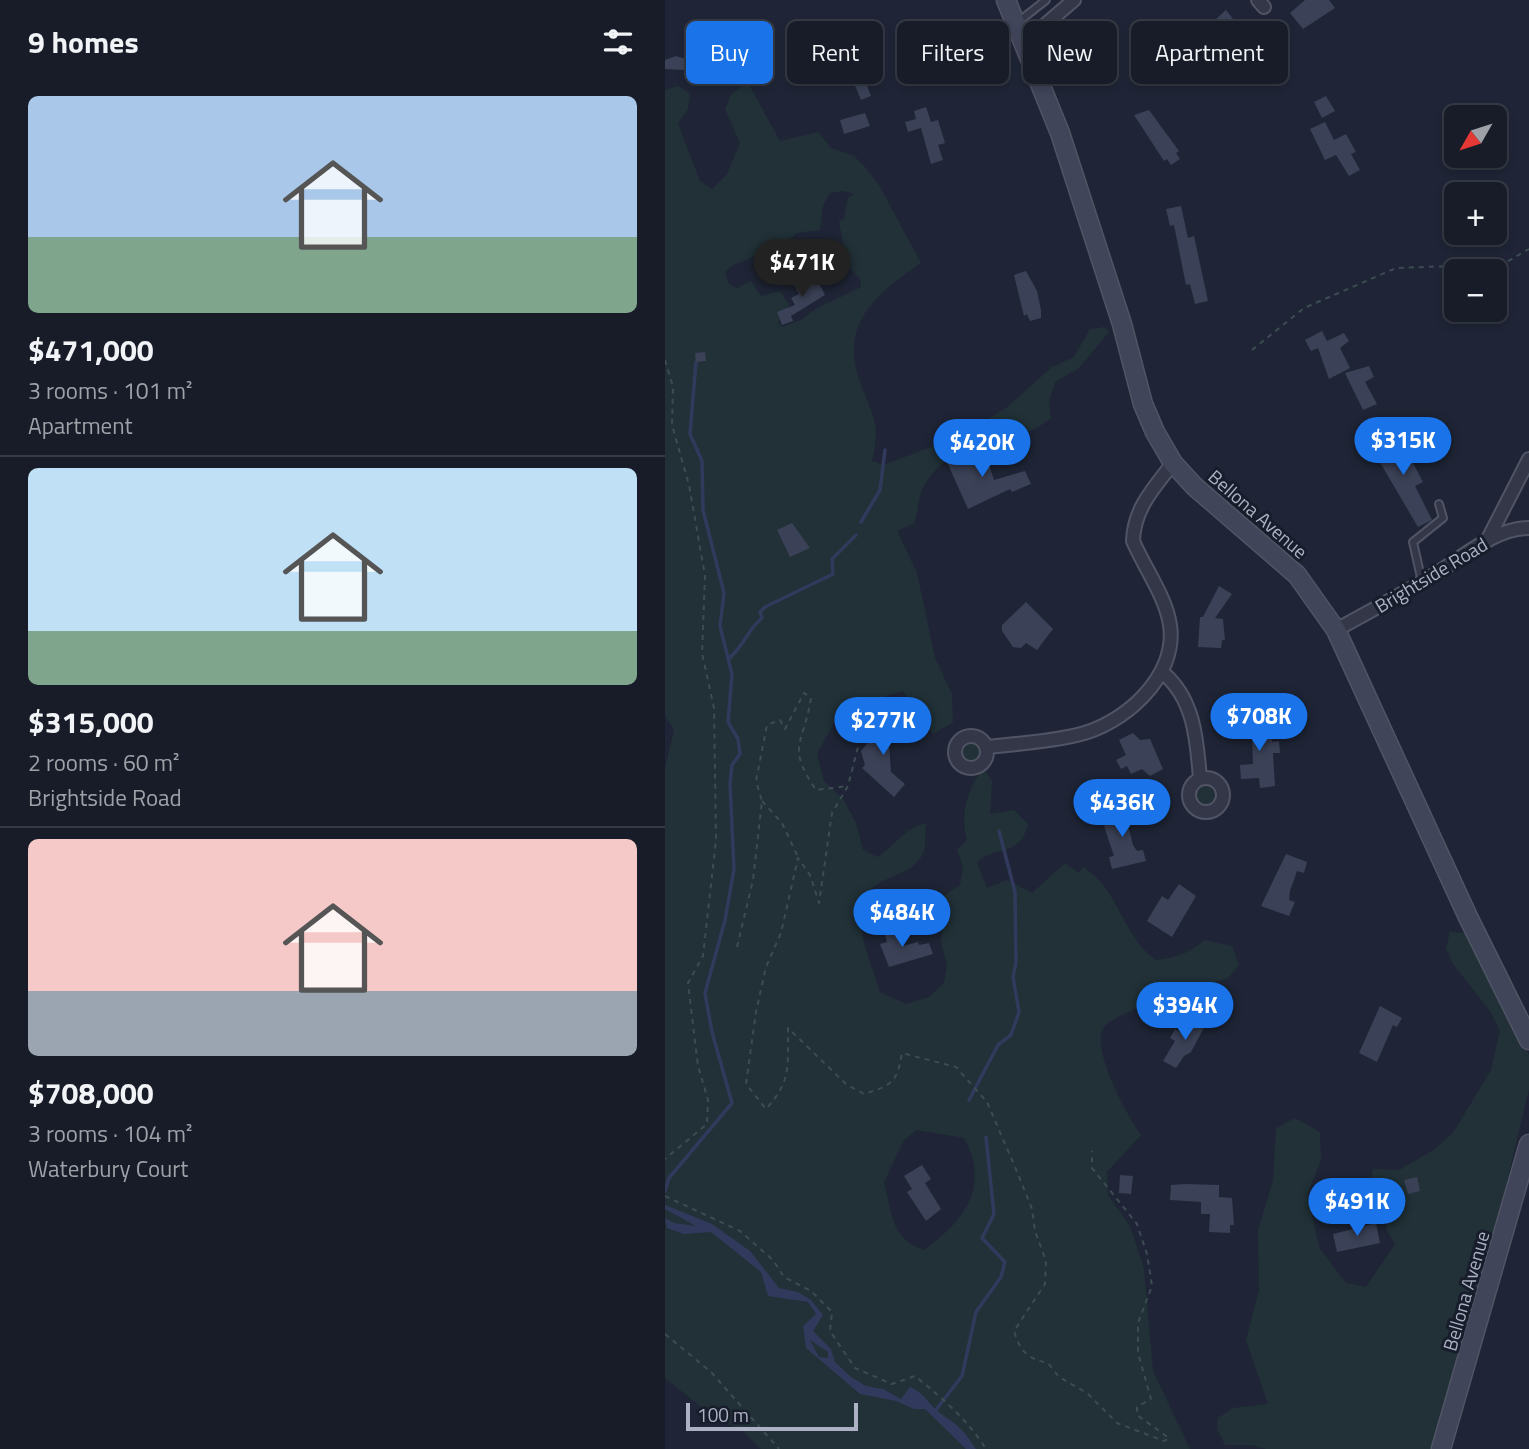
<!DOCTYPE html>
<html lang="en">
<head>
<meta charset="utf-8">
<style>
  :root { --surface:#171c28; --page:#242934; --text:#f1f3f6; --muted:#9ea1a8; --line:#363a45; --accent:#1a73e8 }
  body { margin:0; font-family:"Titillium Web",sans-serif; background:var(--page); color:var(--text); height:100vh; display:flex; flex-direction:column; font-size:26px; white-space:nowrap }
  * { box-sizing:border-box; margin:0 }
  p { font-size:23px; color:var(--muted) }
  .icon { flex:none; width:38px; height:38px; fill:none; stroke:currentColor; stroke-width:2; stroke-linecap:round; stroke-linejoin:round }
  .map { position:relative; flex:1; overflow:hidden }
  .details { display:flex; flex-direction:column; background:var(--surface); width:665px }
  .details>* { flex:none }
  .top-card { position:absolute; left:21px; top:21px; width:665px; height:63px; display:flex; gap:14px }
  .needle { width:46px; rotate:231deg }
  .buttons { position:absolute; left:779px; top:105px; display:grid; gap:14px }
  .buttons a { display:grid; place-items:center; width:63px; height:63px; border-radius:10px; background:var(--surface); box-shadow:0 4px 10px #0003,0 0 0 2px var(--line); font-size:35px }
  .scale { position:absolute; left:21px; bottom:18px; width:172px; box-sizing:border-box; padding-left:7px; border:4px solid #adb1c4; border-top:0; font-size:19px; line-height:24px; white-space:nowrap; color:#adb1c4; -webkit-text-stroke:5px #181d2b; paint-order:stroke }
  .price { position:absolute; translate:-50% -60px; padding:0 16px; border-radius:24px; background:var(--accent); color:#fff; font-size:23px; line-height:46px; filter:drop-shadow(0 2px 4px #0008) }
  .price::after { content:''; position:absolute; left:50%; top:42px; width:21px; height:16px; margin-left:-10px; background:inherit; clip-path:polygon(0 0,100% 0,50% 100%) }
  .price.active { background:#222; color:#fff }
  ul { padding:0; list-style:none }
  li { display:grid; align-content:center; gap:14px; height:371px; padding:0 28px }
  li+li { border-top:2px solid var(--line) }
  li span { display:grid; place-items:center; height:217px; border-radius:10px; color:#555 }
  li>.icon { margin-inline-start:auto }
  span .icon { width:126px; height:126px; fill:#fffc; stroke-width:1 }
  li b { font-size:30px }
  h2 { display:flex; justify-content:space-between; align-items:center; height:84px; padding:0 28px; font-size:30px }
  .tag { padding:0 24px; border-radius:10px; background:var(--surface); box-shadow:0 4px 10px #0003,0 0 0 2px var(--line); font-size:24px; line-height:63px }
  .tag.active { background:var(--accent); color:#fff }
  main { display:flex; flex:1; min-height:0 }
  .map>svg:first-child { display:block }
  .green { fill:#213137; fill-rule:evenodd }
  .water { fill:#313a5c; fill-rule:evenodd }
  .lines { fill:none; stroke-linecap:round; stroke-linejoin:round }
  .stream { stroke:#313a5c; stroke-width:3.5 }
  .building { fill:#3b4257 }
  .lane-casing { stroke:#505465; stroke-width:10 }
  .street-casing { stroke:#505465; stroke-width:16 }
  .secondary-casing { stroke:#505465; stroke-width:21 }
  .path { stroke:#3c4c52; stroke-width:2; stroke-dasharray:5 5; stroke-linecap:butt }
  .lane { stroke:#333747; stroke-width:6 }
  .street { stroke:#333747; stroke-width:12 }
  .secondary { stroke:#41455a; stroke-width:18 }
  .labels { text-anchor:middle; stroke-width:6; stroke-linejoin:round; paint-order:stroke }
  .street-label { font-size:19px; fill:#adb1c4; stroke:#181d2b }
</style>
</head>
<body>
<main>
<section class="details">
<h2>9 homes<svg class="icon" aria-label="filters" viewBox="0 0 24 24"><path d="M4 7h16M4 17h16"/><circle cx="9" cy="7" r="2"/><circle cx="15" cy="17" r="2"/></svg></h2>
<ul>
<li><span style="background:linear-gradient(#a9c7e8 65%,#7fa58c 0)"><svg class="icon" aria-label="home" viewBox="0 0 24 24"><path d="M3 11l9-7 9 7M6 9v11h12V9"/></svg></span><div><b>$471,000</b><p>3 rooms · 101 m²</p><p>Apartment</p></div></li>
<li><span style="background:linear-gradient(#bfe0f5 75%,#7fa58c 0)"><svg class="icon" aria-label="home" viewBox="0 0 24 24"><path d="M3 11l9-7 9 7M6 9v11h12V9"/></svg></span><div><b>$315,000</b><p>2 rooms · 60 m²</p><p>Brightside Road</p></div></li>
<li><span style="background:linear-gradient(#f6c9c9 70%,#9aa5b1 0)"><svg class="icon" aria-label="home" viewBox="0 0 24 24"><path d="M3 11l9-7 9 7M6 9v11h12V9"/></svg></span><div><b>$708,000</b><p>3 rooms · 104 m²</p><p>Waterbury Court</p></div></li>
</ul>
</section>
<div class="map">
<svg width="864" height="1449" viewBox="0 0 864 1449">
  <rect width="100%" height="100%" fill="#1f2536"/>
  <path class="green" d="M 83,83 L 115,141 L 153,132 L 166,148 L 189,156 L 200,167 L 215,187 L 256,263 C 213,292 173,324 195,382 C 208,418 216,421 207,461 L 219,465 L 299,434 L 341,408 L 387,367 L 409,357 L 425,329 L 440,327 L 444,332 L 414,368 L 390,382 L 384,401 L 386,418 L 372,428 L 351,436 L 336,429 C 305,446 271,458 256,492 C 252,503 254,514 248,524 L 232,531 L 252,573 L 270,658 L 287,694 L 288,722 L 268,734 L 238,691 L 215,698 L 197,720 L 171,719 L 152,754 L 159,781 L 178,799 L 191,823 L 198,850 L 213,857 C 232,844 237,830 261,823 C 260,831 261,843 259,851 C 249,880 203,873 196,907 C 191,933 208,967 215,992 L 241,1004 L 264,997 L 279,983 L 282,965 L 276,942 L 277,897 L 295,885 L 298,866 L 292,850 L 302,840 C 295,814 302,790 318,768 L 327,781 L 325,814 L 349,810 L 363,824 C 356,858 327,845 312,863 L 322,888 L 342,880 L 367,893 L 400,863 L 414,873 L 418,867 C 456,891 455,934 491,960 C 511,958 524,953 540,940 L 567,946 L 574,965 L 563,978 C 538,987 452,1010 439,1027 C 424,1047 463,1117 476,1135 L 442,1172 L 443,1195 L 465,1226 L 479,1269 L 488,1371 L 525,1449 L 96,1449 L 79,1432 L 41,1411 L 0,1378 L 0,768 L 9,730 L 0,715 L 0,90 L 13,86 L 25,93 L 23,109 L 13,124 L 35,181 L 47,189 L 62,174 L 75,143 L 60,109 L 67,93 ZM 178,191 L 189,194 L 183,198 L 179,219 L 174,221 L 180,255 L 172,265 L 159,263 L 148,271 L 157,283 L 165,281 L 181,268 L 186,269 L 196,281 L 196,287 L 151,309 L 136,320 L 117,327 L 113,322 L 124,305 L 115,291 L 96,296 L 86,281 L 72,288 L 64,284 L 60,272 L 66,266 L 117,245 L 132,233 L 155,230 L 158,206 L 165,193 ZM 252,1130 L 299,1138 C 326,1187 299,1221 259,1250 C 225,1238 227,1213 219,1182 L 239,1140 Z
    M298 752a8 8 0 1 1 16 0a8 8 0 1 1-16 0Z
    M532 795a9 9 0 1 1 18 0a9 9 0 1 1-18 0Z
    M 785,932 L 804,933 L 864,1055 L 864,1089 L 815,1295 L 768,1449 L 601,1449 L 587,1445 L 560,1445 L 552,1429 L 553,1418 L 568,1408 L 603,1404 L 581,1340 L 594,1290 L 593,1230 L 608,1181 L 611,1128 L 630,1118 L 655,1132 L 656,1160 L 642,1195 L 655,1249 L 681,1283 L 701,1287 L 730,1244 L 722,1231 L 719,1201 L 703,1191 L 708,1169 L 734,1170 L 767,1151 L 788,1133 L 826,1070 L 835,1031 L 825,1011 L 788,964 L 781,948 Z"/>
  <path class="water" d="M 42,47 L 52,49 L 48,68 L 38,66 Z
    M 0,1205 L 47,1224 L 85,1251 L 114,1288 L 133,1292 L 146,1300 L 158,1315 L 148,1331 L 166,1349 L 170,1362 L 186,1377 L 201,1386 L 218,1389 L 236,1399 L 245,1387 C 260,1393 263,1404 275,1413 C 295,1427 297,1428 311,1449 L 301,1449 L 260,1409 L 249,1409 L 231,1401 L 195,1394 L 141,1348 L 138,1326 L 151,1314 L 143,1302 L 103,1296 L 96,1272 L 46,1232 L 19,1234 L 2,1228 L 0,1218 L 9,1223 L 31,1226 L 0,1209 ZM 145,1340 L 163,1352 L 163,1358 L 154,1357 Z"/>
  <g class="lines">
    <path class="stream" d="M 196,522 L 215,490 L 220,450
      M 63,659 C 79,647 82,630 97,618 L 95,612 L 100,607 L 168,574 L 167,559 L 191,535
      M 304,1100 L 333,1045 L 346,1035 L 354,1012 L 348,977 L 351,963 L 350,892 L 334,831
      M 0,1191 L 4,1178 L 67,1103 L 47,1032 L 40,993 L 60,920 L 69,869 L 65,784 L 67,765 L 75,754 L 73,739 L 63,722 L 67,674 L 55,626 L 59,593 L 38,510 L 37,461 L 25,434 L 31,362
      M 270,1411 L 297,1376 L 311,1312 L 336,1277 L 340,1262 L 317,1238 L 329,1214 L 321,1137"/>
  </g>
  <path class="building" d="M 640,0 L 664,0 L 670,8 L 638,29 L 625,13 Z
    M 561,10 L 572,24 L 561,32 L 551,19 Z
    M 175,38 L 180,51 L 188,48 L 190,53 L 198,49 L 208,75 L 199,78 L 206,96 L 196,100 L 179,59 L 168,63 L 166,59 L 161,60 L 156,46 Z
    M 11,56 L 21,59 L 19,70 L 0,69 L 0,60 Z
    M 661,96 L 670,111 L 657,118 L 649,102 Z
    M 261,107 L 266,122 L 273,120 L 280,143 L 273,145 L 278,160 L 266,164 L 256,128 L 243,132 L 240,122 L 251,119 L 249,111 Z
    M 484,110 L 514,151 L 511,153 L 515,159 L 506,165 L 502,159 L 499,161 L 469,115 Z
    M 200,113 L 205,126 L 179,134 L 175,120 Z
    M 660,122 L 669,140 L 681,134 L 691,152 L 686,154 L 695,170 L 684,176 L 671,155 L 660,160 L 645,129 Z
    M 516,206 L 523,238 L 529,236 L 543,301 L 530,304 L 525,284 L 521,285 L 509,225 L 505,226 L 501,209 Z
    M 361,271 L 372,291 L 376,310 L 376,318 L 365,321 L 362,314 L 359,316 L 349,275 Z
    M 146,278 L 147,281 L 152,279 L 160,295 L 126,316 L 128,321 L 117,325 L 112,312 L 130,305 L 126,298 L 134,294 L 128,283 Z
    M 657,331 L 662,341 L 679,333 L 684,341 L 675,348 L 685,368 L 664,379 L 653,348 L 646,351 L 640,340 Z
    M 40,352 L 41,361 L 31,362 L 30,353 Z
    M 704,366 L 709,377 L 700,382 L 712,404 L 698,410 L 680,373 Z
    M 734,436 L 758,482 L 750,486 L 767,520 L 753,527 L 710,454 L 714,452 L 709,443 L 721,437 L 723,441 Z
    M 319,449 L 329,480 L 360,471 L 366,484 L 347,492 L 345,489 L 303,509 L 282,462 Z
    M 127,523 L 145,548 L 125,557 L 112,530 Z
    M 554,586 L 567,594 L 550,618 L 558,619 L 560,640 L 557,640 L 556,648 L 533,647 L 535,617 L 538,617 Z
    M 361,602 L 388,629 L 372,650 L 361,643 L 356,648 L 348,647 L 337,631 L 337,625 Z
    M 225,716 L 238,726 L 224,744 L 226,772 L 240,784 L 229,797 L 197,768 L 200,765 L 196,751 Z
    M 599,720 L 600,732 L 606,731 L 607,742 L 614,741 L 615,753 L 608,753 L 610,786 L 595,788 L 594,778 L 576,779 L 575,765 L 588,764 L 587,735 L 572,736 L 571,722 Z
    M 468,733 L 475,740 L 485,739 L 498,769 L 485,776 L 477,769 L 466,774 L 462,766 L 456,769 L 451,760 L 461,755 L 454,740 Z
    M 457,801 L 468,845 L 472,851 L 478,850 L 481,861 L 447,869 L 444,857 L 449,856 L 439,826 L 448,823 L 443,805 Z
    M 621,854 L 642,862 L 639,873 L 632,871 L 625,891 L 624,900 L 630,902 L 624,916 L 596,906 Z
    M 514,884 L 531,896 L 507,937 L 482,921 L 497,896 L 503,900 Z
    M 232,927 L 238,946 L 253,942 L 254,945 L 264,943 L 268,954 L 224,967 L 215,944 L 222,942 L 219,931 Z
    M 715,1006 L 737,1018 L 732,1027 L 728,1025 L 712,1062 L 694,1053 Z
    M 530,1015 L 542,1022 L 526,1052 L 519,1056 L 511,1068 L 498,1061 L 510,1041 L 505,1038 L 510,1029 L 518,1034 Z
    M 257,1165 L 266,1179 L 260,1183 L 276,1209 L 261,1221 L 242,1192 L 247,1189 L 239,1176 Z
    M 455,1175 L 468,1176 L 466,1194 L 454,1193 Z
    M 752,1177 L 755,1191 L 743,1194 L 739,1180 Z
    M 520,1184 L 554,1185 L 554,1197 L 567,1198 L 569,1225 L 565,1225 L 565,1233 L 544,1232 L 545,1214 L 536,1214 L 536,1202 L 505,1200 L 506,1185 Z
    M 711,1223 L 715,1243 L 672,1252 L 668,1234 Z"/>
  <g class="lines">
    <defs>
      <path id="lane" d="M 353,22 L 381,0
        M 757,582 L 748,542 L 778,518 L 774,504"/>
      <path id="street" d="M 593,0 L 599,7
        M 360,42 L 409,0
        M 822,541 L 864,459
        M 671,630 C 703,612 736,595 767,576 C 796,559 829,528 864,528
        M 497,672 C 529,698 532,739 535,779
        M290 752a16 16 0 1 1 32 0a16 16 0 1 1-32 0Z
        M 321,747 C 351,744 382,742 412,735 C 458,725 513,677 505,625 C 501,597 479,567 468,541 C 469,508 489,488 508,463
        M524 795a17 17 0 1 1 34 0a17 17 0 1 1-34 0Z"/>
      <path id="secondary" d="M 341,0 L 395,133 L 457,324 L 478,404 L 490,432 L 508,463 L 529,486 L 632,575 L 671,630 L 803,917 L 864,1040
        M 776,1449 L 864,1144"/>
    </defs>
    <use href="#lane" class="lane-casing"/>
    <use href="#street" class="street-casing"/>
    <use href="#secondary" class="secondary-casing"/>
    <path class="path" d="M 587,350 L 639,308 L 731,268 L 838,264 L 864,249
      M 0,360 L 8,387 L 7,425 L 24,485 L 40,576 L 37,653 L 49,708 L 51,840 L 38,956 L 23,983 L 33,1066 L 43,1100 L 42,1124 L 0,1159
      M 204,720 L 197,731 L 183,786 L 167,813 L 154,903 L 145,875 L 133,858 L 116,933 L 101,967 L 91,1012 L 81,1084 L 101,1109 C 128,1079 122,1065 123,1028 L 181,1084 L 199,1094 C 227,1085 232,1083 237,1053 L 291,1067 L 322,1102 L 353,1174 L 367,1209 L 370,1231 L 381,1261 L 380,1284 L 349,1331 C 356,1353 362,1358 383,1363 L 394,1377 L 422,1393 L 452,1423 L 499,1441 L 504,1438 L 472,1415 L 472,1407 L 486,1399 L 473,1353 L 473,1323 L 487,1286 L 482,1254 L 472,1224 L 427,1168 L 427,1151
      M 97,801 L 117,823 L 133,857
      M 72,947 L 88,880 L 97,801 L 91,781 L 102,725 L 115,720 L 120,729 L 139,693 L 146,698 C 138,747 121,745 151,790 L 183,786
      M 0,1196 L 75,1231 L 108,1260 L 119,1277 L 146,1291 L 167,1312 L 165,1331 L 190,1368 L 227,1384 L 250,1376 C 277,1398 302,1419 321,1449
      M 0,1334 L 46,1372 L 114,1449"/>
    <use href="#lane" class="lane"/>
    <use href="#street" class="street"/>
    <use href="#secondary" class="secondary"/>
  </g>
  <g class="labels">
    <g class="street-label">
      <text transform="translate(593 514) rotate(41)" y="7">Bellona Avenue</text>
      <text transform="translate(766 575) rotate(-31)" y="7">Brightside Road</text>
      <text transform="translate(801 1291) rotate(-74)" y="7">Bellona Avenue</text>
    </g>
  </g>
</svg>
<div class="buttons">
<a><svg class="needle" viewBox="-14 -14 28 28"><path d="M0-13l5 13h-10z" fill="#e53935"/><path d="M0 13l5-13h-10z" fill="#9ea1a8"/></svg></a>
<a>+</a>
<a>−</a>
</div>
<div class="scale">100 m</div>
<b class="price active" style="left:137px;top:299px">$471K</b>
<b class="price" style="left:738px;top:477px">$315K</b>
<b class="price" style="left:317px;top:479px">$420K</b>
<b class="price" style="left:594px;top:753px">$708K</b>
<b class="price" style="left:218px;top:757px">$277K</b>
<b class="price" style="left:457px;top:839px">$436K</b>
<b class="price" style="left:237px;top:949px">$484K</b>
<b class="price" style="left:520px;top:1042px">$394K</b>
<b class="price" style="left:692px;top:1238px">$491K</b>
<div class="top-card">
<a class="tag active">Buy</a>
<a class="tag">Rent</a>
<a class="tag">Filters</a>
<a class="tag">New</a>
<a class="tag">Apartment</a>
</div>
</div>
</main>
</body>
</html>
